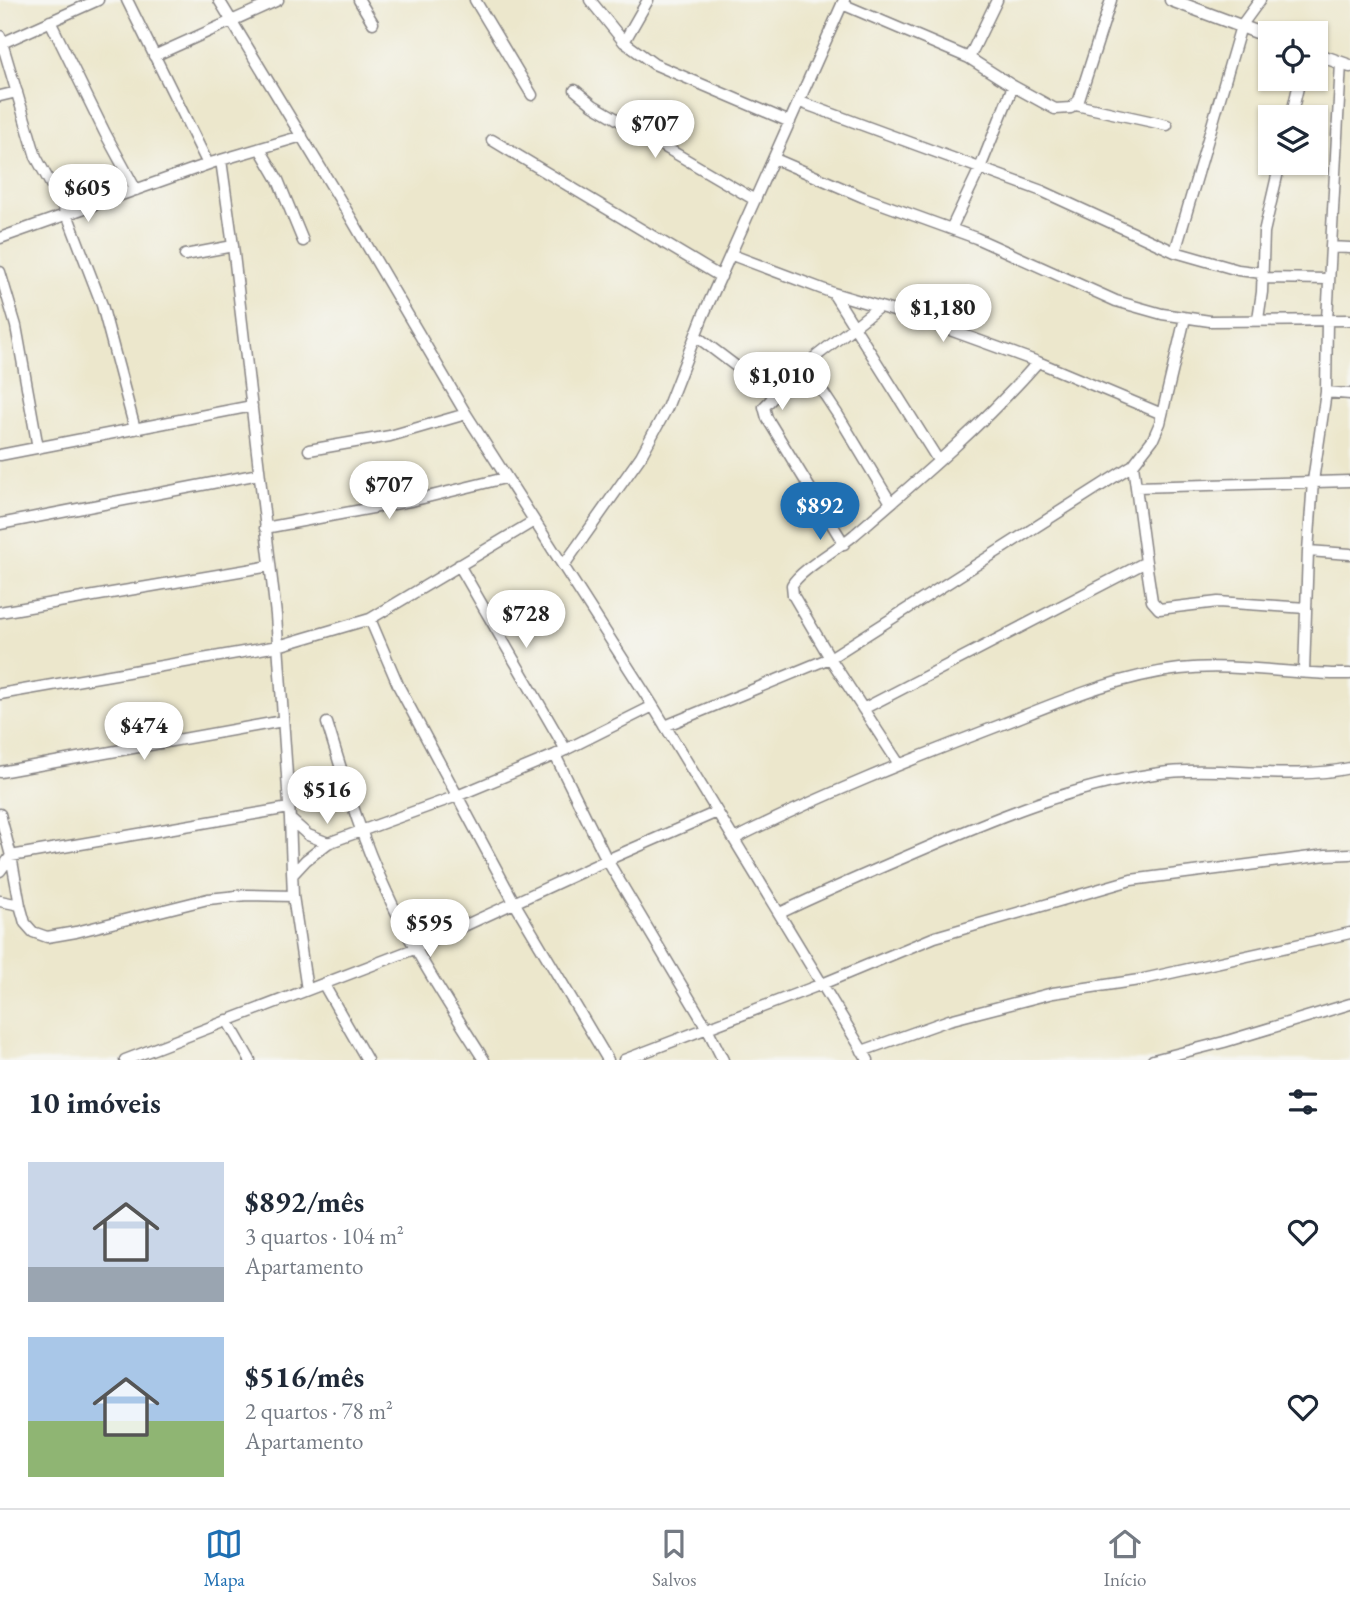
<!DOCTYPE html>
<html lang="pt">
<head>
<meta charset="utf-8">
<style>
  :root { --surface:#fff; --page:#f2f2f3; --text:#1f2937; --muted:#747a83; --line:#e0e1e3; --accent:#1f6fb2 }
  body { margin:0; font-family:"EB Garamond",serif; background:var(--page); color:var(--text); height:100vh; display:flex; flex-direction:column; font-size:26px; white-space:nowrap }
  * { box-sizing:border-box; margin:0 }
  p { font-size:23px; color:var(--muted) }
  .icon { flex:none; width:38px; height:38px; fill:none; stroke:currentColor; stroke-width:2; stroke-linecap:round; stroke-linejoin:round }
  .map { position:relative; height:1060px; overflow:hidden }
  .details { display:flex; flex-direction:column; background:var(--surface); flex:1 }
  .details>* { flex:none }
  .controls { position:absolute; left:1258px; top:21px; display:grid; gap:14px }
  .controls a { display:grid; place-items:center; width:70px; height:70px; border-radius:0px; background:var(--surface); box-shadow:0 2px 5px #0004; font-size:35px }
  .price { position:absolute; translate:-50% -60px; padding:0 16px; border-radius:24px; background:#fff; color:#222; font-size:23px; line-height:46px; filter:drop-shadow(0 2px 4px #0008) }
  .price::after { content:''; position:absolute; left:50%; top:42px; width:21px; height:16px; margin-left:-10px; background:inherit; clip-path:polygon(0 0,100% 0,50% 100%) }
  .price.selected { background:var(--accent); color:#fff }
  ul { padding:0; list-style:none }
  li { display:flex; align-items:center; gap:21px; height:175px; padding:0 28px }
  li span { display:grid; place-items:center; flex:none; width:196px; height:140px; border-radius:0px; color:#555 }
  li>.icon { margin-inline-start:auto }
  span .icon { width:84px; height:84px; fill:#fffc; stroke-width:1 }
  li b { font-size:30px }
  h2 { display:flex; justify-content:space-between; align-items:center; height:84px; padding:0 28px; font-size:30px }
  .menu { display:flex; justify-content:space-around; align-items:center; height:98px; border-top:2px solid var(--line); background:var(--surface); font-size:19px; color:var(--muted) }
  .menu a { display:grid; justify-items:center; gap:4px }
  .menu .selected { color:var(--accent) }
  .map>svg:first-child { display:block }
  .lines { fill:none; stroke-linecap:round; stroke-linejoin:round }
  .minor-casing { stroke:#878484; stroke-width:13 }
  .tertiary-casing { stroke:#878484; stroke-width:15 }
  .minor { stroke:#fff; stroke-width:10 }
  .tertiary { stroke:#fff; stroke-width:12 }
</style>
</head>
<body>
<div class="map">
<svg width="1350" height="1060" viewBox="0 0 1350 1060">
  <rect width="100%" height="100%" fill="#f6f6f2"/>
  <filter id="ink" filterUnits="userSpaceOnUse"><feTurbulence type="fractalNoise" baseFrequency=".0143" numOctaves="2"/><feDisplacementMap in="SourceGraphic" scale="14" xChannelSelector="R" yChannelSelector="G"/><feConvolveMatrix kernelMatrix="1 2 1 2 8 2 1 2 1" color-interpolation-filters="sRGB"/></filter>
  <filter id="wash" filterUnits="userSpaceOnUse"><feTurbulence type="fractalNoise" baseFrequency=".00686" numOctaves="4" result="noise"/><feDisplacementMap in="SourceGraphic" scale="28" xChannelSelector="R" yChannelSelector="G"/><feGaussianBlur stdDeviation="1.57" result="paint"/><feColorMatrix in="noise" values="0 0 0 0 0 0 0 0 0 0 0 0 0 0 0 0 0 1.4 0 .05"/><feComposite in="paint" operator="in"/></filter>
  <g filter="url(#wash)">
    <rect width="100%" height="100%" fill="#ece7cc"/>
  </g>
  <g filter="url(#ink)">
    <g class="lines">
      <defs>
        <path id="minor" d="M 127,0 L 208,164
          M 219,0 L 348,213 L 466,414 L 653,706 L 868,1060
          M 359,0 L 373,23
          M 475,0 L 532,95
          M 590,0 L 624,42 L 654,64 L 790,122
          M 842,4 L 969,58 L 1013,86 L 1055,109 L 1071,108 L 1079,100 L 1111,0
          M 50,21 L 105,133 L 136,190
          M 0,36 L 36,157 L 67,214 L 102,305 L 135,429
          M 624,42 L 648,0
          M 0,44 L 98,0
          M 154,56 L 278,0
          M 969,58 L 997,0
          M 575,90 L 593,105 L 755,200
          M 0,96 L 17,92
          M 800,102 L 1042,191 L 1175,252 L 1238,270 L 1262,273
          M 1076,105 L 1167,125
          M 1291,117 L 1300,79
          M 492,140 L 721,277
          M 260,149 L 278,180 L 303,241
          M 775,159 L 863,197 L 976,238 L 1116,301 L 1162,314 L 1210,321 L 1350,320
          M 221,160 L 233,246 L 276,615 L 290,819 L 293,896 L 307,990
          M 951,229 L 980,168 L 1013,86
          M 0,238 L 214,162 L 302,136
          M 1331,247 L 1350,248
          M 1175,252 L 1241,26 L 1260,0
          M 185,255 L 233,246
          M 732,255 L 833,293 L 914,317 L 1038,362 L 1162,414
          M 0,272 L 16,326 L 38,448
          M 1262,278 L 1329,279
          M 833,293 L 938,460
          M 1258,319 L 1262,292 L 1264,232 L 1280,163
          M 696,336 L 774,395
          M 805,365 L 838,415 L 891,503
          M 1326,392 L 1350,394
          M 309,450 L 390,436 L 466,414
          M 0,455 L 252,406
          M 1133,465 L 1136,487 L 1350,481
          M 0,524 L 259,474
          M 265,528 L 415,500 L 505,478
          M 844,544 L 767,418 L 764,407 L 805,365 L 879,307
          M 1308,551 L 1350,554
          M 1146,562 L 1152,601 L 1159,609 L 1218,602 L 1306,608
          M 459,565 L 566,750
          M 564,565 L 641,456 L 667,408 L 703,316 L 844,0
          M 0,612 L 270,566
          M 370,619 L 399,687 L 514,902 L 608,1060
          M 1304,672 L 1308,551 L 1313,481 L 1326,392 L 1327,320 L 1341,63
          M 0,694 L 278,646 L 370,619 L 534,521
          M 863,709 L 1146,562 L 1136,487
          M 327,723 C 344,777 359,833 383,884 C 410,946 448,1003 484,1060
          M 665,726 L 830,658 L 1133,465 L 1153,439 L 1160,423 L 1185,318
          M 555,755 L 607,860 L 707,1028 L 723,1060
          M 899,764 L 830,658 L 793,595 L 792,585 C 800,570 839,548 854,535 C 918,480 983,425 1038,362
          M 0,772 L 283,721
          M 289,808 L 11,856 L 20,905 L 25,923 L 33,932 L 47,937 L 76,932 L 208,899 L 247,895 L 293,896
          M 0,814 L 11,856 L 0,871
          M 290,819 L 308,835 L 328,843 L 457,796 L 555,755 L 653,706
          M 734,839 C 821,795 912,759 1003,724 C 1061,701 1118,676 1180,669 C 1237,663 1293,675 1350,674
          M 293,874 L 306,860 L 328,843
          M 0,901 L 20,905
          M 780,913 C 828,890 877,869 926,848 C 1000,816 1073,786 1154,774 C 1219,764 1285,782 1350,768
          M 324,985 L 367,1060
          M 227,1020 L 250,1060
          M 862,1051 L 949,1020 L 1053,993 L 1139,980 L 1350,933
          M 125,1060 L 414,949 L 607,860 L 717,812
          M 624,1060 L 822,984 L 935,937 L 1131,880 L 1326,855 L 1350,854
          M 1153,1060 L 1224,1042 L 1350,1004"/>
        <path id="tertiary" d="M 1171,0 L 1270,37
          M 1316,54 L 1350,66"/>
      </defs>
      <use href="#minor" class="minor-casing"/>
      <use href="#tertiary" class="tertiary-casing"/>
      <use href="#minor" class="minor"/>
      <use href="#tertiary" class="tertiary"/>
    </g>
  </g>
</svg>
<div class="controls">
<a><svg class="icon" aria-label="locate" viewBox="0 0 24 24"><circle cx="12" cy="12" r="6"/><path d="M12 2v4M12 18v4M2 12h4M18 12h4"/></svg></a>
<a><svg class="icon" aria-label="layers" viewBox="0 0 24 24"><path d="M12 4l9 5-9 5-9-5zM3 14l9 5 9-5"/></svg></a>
</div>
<b class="price" style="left:655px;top:160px">$707</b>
<b class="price" style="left:88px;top:224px">$605</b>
<b class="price" style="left:943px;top:344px">$1,180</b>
<b class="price" style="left:782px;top:412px">$1,010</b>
<b class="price" style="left:389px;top:521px">$707</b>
<b class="price selected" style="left:820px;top:542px">$892</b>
<b class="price" style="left:526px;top:650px">$728</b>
<b class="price" style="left:144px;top:762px">$474</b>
<b class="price" style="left:327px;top:826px">$516</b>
<b class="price" style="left:430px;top:959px">$595</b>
</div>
<section class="details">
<h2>10 imóveis<svg class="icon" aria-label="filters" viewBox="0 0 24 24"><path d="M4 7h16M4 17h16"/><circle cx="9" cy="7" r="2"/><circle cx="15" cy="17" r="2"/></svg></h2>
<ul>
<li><span style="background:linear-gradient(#c9d6e8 75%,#9aa5b1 0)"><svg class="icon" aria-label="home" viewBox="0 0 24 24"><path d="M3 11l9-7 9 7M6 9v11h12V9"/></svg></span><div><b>$892/mês</b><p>3 quartos · 104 m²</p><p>Apartamento</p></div><svg class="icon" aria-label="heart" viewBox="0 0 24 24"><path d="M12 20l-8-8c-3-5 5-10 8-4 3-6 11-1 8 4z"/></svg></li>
<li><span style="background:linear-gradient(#a9c7e8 60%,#8fb573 0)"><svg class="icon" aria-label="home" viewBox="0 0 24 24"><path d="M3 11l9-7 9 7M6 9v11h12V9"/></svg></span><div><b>$516/mês</b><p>2 quartos · 78 m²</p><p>Apartamento</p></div><svg class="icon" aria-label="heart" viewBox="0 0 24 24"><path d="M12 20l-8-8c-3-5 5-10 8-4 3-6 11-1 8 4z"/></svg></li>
</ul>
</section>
<nav class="menu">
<a class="selected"><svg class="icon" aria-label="map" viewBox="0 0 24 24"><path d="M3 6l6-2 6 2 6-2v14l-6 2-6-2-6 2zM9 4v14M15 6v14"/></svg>Mapa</a>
<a><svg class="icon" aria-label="saved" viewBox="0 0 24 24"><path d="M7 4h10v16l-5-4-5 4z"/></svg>Salvos</a>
<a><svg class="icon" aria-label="home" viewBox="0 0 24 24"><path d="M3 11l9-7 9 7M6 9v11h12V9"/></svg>Início</a>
</nav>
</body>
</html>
